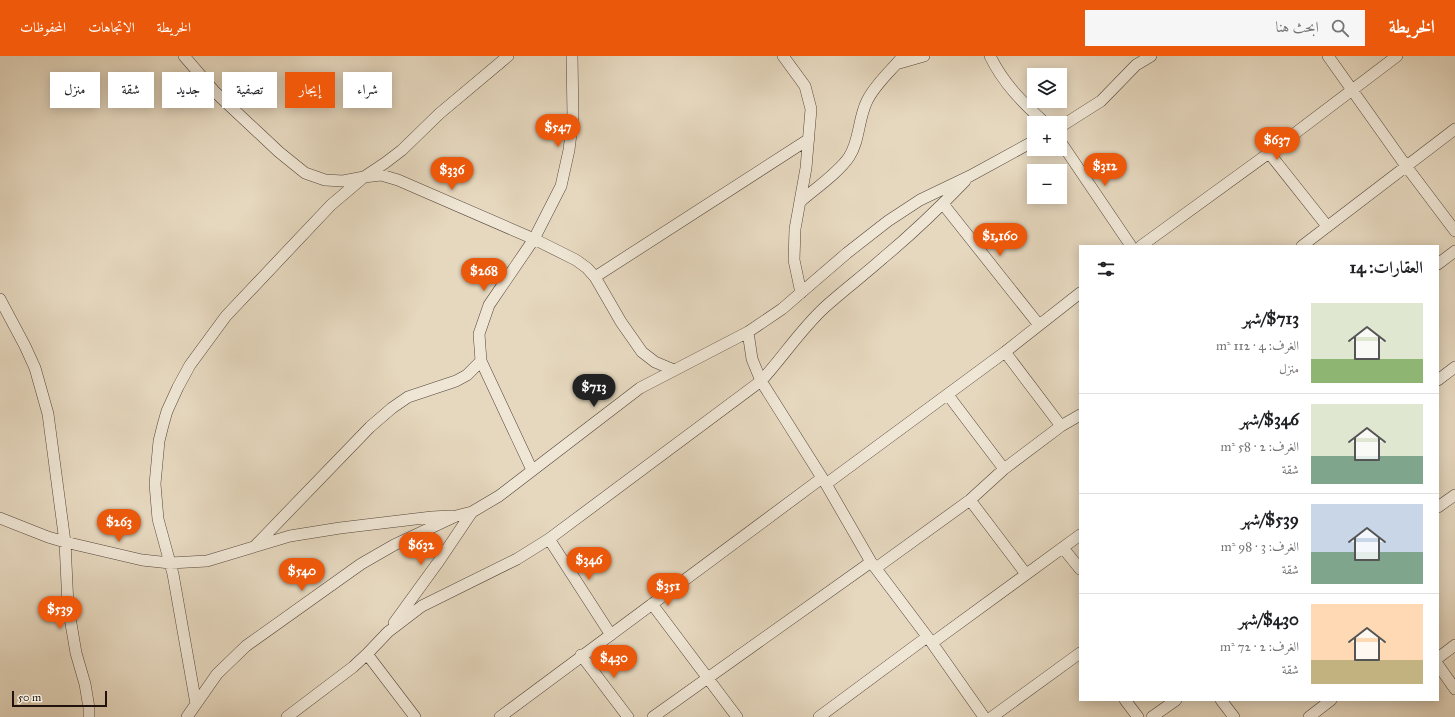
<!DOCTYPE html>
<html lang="ar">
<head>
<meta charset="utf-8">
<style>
  :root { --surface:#fff; --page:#f6f6f6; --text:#202124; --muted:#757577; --line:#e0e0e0; --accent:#ea580c }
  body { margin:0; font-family:"IM FELL Great Primer",Amiri,serif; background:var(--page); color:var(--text); direction:rtl; height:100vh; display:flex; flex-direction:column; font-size:15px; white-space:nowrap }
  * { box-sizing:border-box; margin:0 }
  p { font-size:13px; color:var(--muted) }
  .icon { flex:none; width:22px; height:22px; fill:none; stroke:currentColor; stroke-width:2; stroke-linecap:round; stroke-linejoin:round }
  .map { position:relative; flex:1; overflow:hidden; direction:ltr }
  .panel { position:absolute; left:1079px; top:189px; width:360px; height:456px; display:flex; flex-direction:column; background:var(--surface); border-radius:0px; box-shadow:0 2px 10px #0003; direction:rtl }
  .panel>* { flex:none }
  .top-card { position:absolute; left:12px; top:16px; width:380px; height:36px; direction:rtl; display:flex; gap:8px }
  .buttons { position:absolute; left:1027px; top:12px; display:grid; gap:8px }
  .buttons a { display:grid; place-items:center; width:40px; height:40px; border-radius:0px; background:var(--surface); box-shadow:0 2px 10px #0003; font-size:20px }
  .scale { position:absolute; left:12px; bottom:10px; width:95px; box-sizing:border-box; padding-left:4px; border:2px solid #22120d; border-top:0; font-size:11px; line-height:14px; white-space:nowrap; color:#22120d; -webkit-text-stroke:3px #efe6d5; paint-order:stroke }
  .price { position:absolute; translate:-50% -34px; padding:0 9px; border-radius:14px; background:var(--accent); color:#fff; font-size:13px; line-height:26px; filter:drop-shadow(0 1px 2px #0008) }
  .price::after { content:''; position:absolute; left:50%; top:24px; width:12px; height:9px; margin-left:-6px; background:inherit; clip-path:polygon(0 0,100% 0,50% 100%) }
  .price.active { background:#222; color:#fff }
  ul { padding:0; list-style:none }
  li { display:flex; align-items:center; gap:12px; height:100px; padding:0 16px }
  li+li { border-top:1px solid var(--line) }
  li span { display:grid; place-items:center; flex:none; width:112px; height:80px; border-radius:0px; color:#555 }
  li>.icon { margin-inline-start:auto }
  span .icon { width:48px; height:48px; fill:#fffc; stroke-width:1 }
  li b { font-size:17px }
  h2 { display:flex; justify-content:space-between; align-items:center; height:48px; padding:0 16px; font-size:17px }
  .tag { padding:0 14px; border-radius:0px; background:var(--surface); box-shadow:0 2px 10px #0003; font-size:14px; line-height:36px }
  .tag.active { background:var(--accent); color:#fff }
  header { display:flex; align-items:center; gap:24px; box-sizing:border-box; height:56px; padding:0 20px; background:var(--accent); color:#fff }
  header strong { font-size:19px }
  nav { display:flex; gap:22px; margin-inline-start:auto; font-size:14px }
  .search { width:280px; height:36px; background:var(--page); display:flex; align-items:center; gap:10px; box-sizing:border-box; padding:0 14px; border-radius:0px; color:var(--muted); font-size:15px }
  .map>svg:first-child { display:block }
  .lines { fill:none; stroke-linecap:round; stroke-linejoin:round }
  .minor-casing { stroke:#53443a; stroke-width:12 }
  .minor { stroke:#efe6d5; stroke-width:11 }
</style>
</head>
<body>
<header>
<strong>الخريطة</strong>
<div class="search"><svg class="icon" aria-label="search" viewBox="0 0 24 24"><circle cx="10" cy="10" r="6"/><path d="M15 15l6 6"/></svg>ابحث هنا</div>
<nav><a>الخريطة</a><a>الاتجاهات</a><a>المحفوظات</a></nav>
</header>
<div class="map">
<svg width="1455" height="661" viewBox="0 0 1455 661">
  <rect width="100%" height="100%" fill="#e6d8bf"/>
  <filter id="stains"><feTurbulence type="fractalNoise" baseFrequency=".005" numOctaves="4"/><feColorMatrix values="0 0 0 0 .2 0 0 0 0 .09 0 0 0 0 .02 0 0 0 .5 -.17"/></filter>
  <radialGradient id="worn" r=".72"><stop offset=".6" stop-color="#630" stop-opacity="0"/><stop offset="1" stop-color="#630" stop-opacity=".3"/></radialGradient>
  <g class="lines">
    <defs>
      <path id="minor" d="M 184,0 L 215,36 L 279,96 L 305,117 L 325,124 L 343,125 L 364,121 L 381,119 L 398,124 L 534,183 L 576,204 L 587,212 L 595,221 L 621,266 L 642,296 L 655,306 L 674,314
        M 783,0 L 805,30 L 811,53 L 806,112 L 795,173 L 794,204 L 801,237
        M 990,0 C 1003,27 1023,47 1045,67
        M 1328,0 L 1406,110 L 1455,175
        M 896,8 L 924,0
        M 1060,71 L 1101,45 L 1136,9 L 1151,0
        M 1060,85 L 1131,190
        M 1269,97 L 1327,170
        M 801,145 C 816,132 839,116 849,101 C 860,84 858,63 867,45 C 875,28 891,15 903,0
        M 943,148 L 1039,269
        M 1141,190 L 1269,97 L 1397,0
        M 1302,190 L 1455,73
        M 1438,208 L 1455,195
        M 595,221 L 809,83
        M 0,243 L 25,290 L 35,312 L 48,358 L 65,486 L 68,550 L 76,597 L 85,628 L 89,652 L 89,661
        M 748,276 L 752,303 L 761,325 L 826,428 L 871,506 L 932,587 L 984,661
        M 1005,296 L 1061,370
        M 1438,324 L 1455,311
        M 948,339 L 1004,413
        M 532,414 L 481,305 L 479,278 L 489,249 L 534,183 L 561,130 L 569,94 L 573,61 L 572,0
        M 826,428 L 1005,296 L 1080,237
        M 970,444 L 1026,518
        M 1438,451 L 1455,439
        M 0,462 L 48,481 L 65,486 L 142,504 L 170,507 L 207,505 L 290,480 L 340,472 L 432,461 L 451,460
        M 549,483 L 611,579
        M 256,489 L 370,371 L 392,352 L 408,341 L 456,325 L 467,319 L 481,305
        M 1063,492 L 1080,513
        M 876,512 L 970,444 L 1004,413 L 1061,370 L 1080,359
        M 652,548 L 737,661
        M 394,567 L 439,505 L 472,456
        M 932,587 L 1080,479
        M 367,598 L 415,661
        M 581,599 L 628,661
        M 1438,602 L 1455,589
        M 1438,609 L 1455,633
        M 1125,644 L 1138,661
        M 1221,644 L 1234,661
        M 196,648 L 173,518 L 158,463 L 155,428 L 159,385 L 163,369 L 167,355 L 178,331 L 190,309 L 226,260 L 331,149 L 364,121 L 385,107 L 402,94 L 439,58 L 508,0
        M 187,661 L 217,618 L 246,590 L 361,508 L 394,489 L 456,460 L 472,456 L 499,440 L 640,332 L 748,276 L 782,253 L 847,197 L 888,165 L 920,144 L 970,120 L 1034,85
        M 287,661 L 353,611 L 367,598 L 388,576 L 422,550 L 517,503 L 549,483 L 761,325 C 783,301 801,273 825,251 C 844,234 864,219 883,202 C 912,178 939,152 965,125
        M 500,661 L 822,422
        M 653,661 L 871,506
        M 819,661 L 927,581
        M 992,661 L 1080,597
        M 1152,661 L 1176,644
        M 1309,661 L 1331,644"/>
    </defs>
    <use href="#minor" class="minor-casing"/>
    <use href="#minor" class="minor"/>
  </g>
  <rect width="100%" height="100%" filter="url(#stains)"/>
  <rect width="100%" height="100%" fill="url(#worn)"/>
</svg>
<div class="buttons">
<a><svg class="icon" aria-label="layers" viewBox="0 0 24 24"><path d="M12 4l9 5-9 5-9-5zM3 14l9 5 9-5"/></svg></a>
<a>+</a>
<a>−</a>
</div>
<div class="scale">50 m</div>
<b class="price" style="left:558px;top:92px">$547</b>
<b class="price" style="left:1277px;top:105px">$637</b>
<b class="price" style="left:1105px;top:131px">$312</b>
<b class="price" style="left:452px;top:135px">$336</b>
<b class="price" style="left:1000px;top:201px">$1,160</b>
<b class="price" style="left:484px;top:236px">$268</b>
<b class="price active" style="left:594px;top:352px">$713</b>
<b class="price" style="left:119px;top:487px">$263</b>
<b class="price" style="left:421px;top:510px">$632</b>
<b class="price" style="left:589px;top:525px">$346</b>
<b class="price" style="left:302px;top:536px">$540</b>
<b class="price" style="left:668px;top:551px">$351</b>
<b class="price" style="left:60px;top:574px">$539</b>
<b class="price" style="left:614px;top:623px">$430</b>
<div class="top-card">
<a class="tag">شراء</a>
<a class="tag active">إيجار</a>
<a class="tag">تصفية</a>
<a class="tag">جديد</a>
<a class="tag">شقة</a>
<a class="tag">منزل</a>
</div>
<section class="panel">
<h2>العقارات: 14<svg class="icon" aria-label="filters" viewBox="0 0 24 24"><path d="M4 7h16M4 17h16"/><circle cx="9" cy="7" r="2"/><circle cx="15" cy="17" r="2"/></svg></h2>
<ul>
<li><span style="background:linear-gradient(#dfe7d0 70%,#8fb573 0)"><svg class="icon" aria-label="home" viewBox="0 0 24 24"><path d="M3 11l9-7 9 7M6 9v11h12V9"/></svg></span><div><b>$713/شهر</b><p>الغرف: 4 · 112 m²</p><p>منزل</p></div></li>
<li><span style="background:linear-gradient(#dfe7d0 65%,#7fa58c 0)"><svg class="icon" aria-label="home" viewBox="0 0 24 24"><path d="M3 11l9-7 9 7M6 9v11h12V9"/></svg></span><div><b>$346/شهر</b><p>الغرف: 2 · 58 m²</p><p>شقة</p></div></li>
<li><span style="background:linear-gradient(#c9d6e8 60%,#7fa58c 0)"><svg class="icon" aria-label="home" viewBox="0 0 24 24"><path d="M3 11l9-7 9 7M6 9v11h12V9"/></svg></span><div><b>$539/شهر</b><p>الغرف: 3 · 98 m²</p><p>شقة</p></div></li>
<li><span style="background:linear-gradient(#ffd9b3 70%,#c2b280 0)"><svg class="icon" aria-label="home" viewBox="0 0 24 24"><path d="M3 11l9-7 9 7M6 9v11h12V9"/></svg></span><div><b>$430/شهر</b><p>الغرف: 2 · 72 m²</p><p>شقة</p></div></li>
</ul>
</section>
</div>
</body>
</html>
